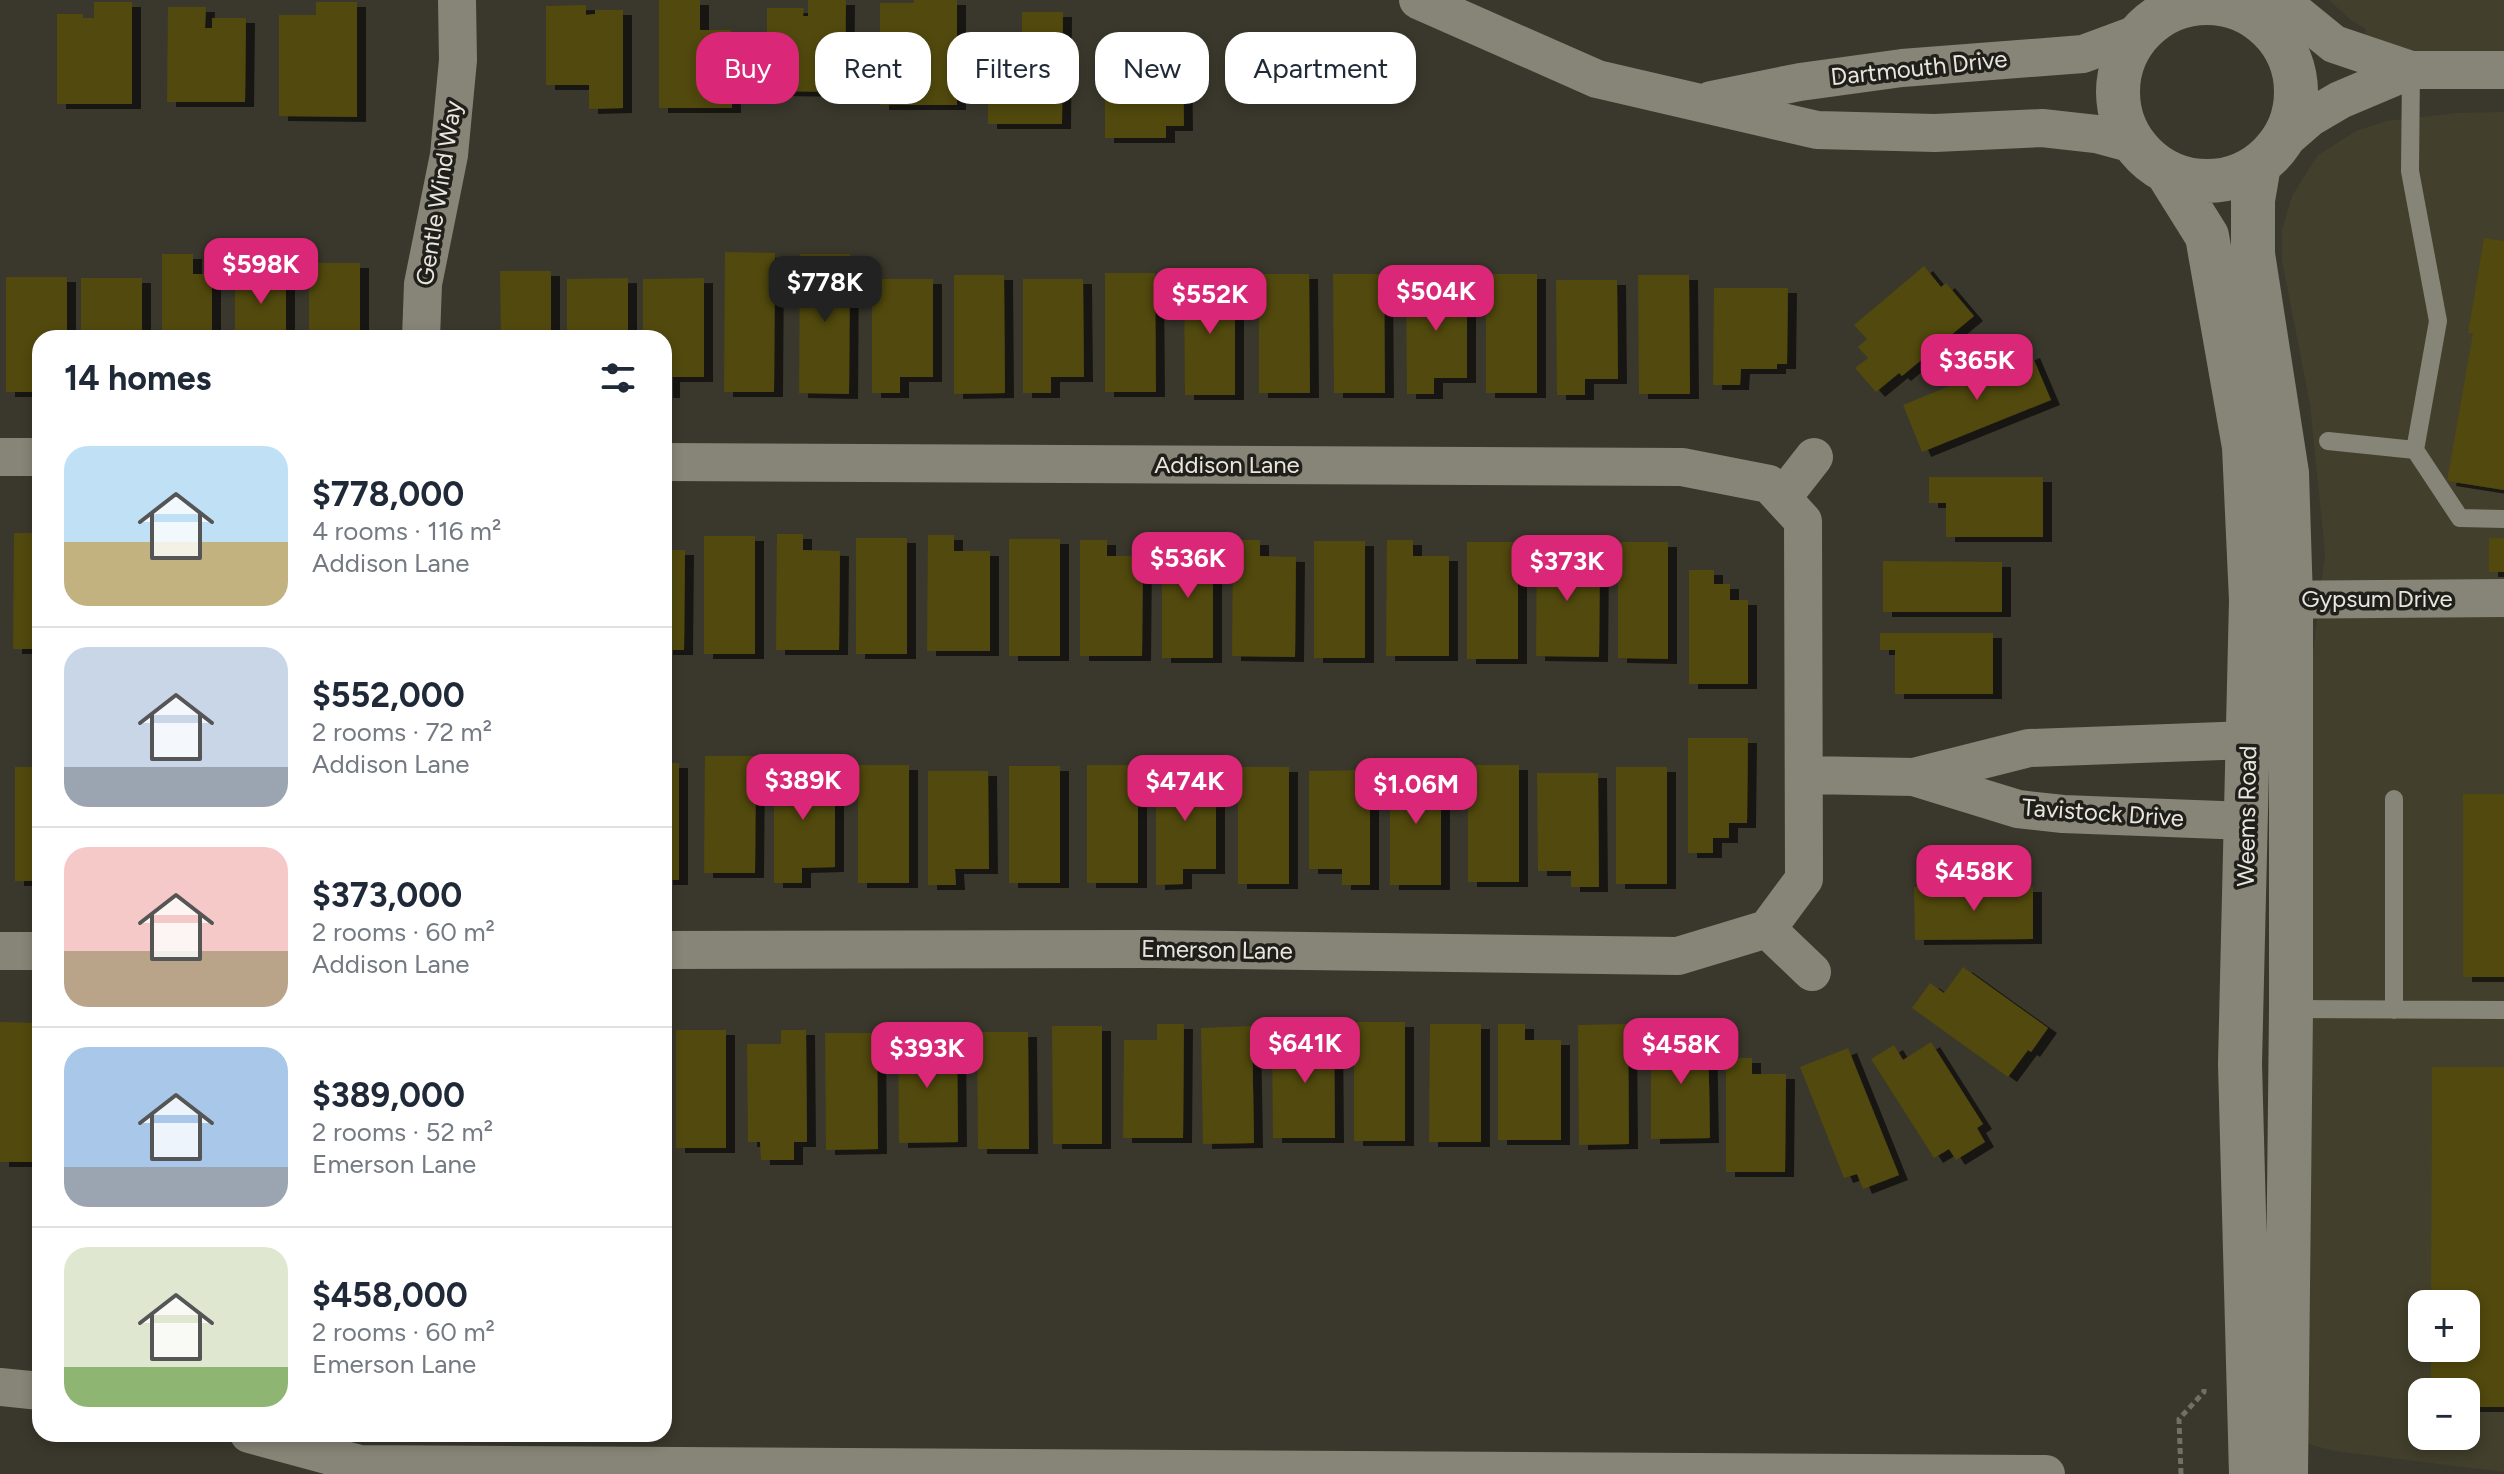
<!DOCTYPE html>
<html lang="en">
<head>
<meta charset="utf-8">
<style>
  :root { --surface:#fff; --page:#f2f2f3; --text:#1f2937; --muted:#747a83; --line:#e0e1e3; --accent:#db2777 }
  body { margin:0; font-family:Figtree,sans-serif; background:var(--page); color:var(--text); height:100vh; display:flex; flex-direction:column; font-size:30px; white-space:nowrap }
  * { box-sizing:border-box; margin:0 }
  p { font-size:26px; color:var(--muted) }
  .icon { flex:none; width:44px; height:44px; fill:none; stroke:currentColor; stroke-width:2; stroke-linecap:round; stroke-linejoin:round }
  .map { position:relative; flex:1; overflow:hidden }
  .panel { position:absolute; left:32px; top:330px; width:640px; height:1112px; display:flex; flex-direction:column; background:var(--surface); border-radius:24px; box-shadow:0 4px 12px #0003 }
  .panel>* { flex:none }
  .top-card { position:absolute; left:696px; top:32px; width:760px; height:72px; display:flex; gap:16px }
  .fabs { position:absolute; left:2408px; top:1290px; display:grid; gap:16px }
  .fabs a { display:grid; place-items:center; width:72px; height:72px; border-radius:16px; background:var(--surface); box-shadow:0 4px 12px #0003; font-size:40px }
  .price { position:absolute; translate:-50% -68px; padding:0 18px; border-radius:16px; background:var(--accent); color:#fff; font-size:26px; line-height:52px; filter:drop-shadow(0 2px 4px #0008) }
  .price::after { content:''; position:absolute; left:50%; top:48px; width:24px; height:18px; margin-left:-12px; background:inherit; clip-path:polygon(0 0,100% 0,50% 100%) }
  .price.current { background:#222; color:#fff }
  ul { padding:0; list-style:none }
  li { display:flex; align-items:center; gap:24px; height:200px; padding:0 32px }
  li+li { border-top:2px solid var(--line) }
  li span { display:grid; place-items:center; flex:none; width:224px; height:160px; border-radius:24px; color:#555 }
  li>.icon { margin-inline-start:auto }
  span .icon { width:96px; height:96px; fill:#fffc; stroke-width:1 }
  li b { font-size:34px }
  h2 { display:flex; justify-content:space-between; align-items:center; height:96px; padding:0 32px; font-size:34px }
  .chip { padding:0 28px; border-radius:24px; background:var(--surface); box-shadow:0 4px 12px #0003; font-size:28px; line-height:72px }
  .chip.current { background:var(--accent); color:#fff }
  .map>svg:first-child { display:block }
  .built { fill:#423f2c; fill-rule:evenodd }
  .building { fill:#51480f; filter:url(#shadow) }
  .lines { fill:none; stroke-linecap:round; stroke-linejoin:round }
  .path { stroke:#717065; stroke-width:5; stroke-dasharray:6 4; stroke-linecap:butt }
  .service { stroke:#878577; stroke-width:18 }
  .minor { stroke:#878577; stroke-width:38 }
  .tertiary { stroke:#878577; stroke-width:44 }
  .labels { text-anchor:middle; stroke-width:7; stroke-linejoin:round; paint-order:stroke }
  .street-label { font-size:24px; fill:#e7e6df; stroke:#201f1a }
</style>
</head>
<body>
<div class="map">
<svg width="2504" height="1474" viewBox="0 0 2504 1474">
  <defs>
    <filter id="shadow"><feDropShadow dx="9" dy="5" stdDeviation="0" flood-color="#0009"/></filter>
  </defs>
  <rect width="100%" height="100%" fill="#3a382c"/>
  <path class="built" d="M 2329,0 L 2504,0 L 2504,51 L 2392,51 L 2364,39 L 2366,29 L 2351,20 Z
    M 2504,112 L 2504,1472 L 2334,1451 L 2297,1441 L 2310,678 L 2325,553 L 2310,404 L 2282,261 L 2282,230 L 2292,196 L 2317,156 L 2356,131 L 2386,121 L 2456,113 ZM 2422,1304 L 2466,1304 L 2466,1348 L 2422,1348 ZM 2422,1392 L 2466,1392 L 2466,1436 L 2422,1436 Z"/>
  <path class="building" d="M 659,0 L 700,0 L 700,30 L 731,30 L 732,108 L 659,108 Z
    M 808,0 L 846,0 L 845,92 L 767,91 L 767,8 L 804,8 L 803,16 L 808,16 Z
    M 914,0 L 957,0 L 957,105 L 880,105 L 880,3 L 914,3 Z
    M 94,2 L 132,2 L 132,104 L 57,104 L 57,14 L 83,14 L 83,18 L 94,18 Z
    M 316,2 L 357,2 L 357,117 L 279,116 L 279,15 L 316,15 Z
    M 586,5 L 586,15 L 595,14 L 595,10 L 623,10 L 623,108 L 589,109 L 589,85 L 546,85 L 546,6 Z
    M 168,7 L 206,7 L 205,28 L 212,28 L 212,18 L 246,18 L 245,102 L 167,102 Z
    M 1022,12 L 1063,12 L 1062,124 L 988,124 L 988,42 L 1010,42 L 1010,36 L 1022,36 Z
    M 1135,42 L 1183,42 L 1184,126 L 1166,126 L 1166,138 L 1105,138 L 1105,46 L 1135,46 Z
    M 2484,238 L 2504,241 L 2504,490 L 2447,481 L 2473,333 L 2468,333 Z
    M 725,252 L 775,253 L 774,392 L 724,392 Z
    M 162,254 L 193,254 L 193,274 L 212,274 L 212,338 L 162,338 Z
    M 800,254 L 850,254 L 849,394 L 799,393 Z
    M 309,263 L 360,263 L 360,338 L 309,338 Z
    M 1924,266 L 1941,287 L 1946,283 L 1974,316 L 1902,376 L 1899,373 L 1876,392 L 1855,368 L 1868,358 L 1858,347 L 1867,339 L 1854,325 Z
    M 500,271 L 551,271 L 551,338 L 501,338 Z
    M 1105,273 L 1155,273 L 1156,392 L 1105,392 Z
    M 286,274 L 286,338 L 235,338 L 235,275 Z
    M 1259,274 L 1309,274 L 1310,393 L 1259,393 Z
    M 1333,274 L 1384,274 L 1385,393 L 1334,393 Z
    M 1486,274 L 1537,274 L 1537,393 L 1486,393 Z
    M 954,275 L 1004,275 L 1005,393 L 954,394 Z
    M 1638,275 L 1689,275 L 1690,394 L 1639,394 Z
    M 6,277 L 67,277 L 67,338 L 40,338 L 40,376 L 35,376 L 35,392 L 6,392 Z
    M 1184,277 L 1235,277 L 1235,395 L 1185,395 Z
    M 81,278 L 142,278 L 142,338 L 81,338 Z
    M 628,278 L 628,338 L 567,338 L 567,279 Z
    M 704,278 L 704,377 L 671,377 L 671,393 L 664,393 L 664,338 L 643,338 L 643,279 Z
    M 872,279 L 933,279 L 933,377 L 900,377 L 900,393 L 872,393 Z
    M 1023,279 L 1083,279 L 1084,377 L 1051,377 L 1051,393 L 1023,393 Z
    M 1467,279 L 1467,378 L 1434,378 L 1434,394 L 1407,394 L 1406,280 Z
    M 1556,280 L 1617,280 L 1618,379 L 1585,379 L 1585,395 L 1557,395 Z
    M 1714,288 L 1788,288 L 1787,364 L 1777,364 L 1777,369 L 1741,369 L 1740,385 L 1713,385 Z
    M 2031,353 L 2051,400 L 1922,452 L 1903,405 Z
    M 1929,477 L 2043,477 L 2043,537 L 1946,537 L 1946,503 L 1929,503 Z
    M 14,533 L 40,533 L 40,649 L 13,649 Z
    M 777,534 L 803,534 L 803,550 L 840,551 L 839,650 L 776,650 Z
    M 928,535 L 954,535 L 954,551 L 990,551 L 990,651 L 927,651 Z
    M 704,536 L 755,536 L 755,654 L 704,654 Z
    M 856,538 L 907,538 L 907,654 L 856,654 Z
    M 2489,538 L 2504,538 L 2504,572 L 2489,572 Z
    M 1009,539 L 1060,539 L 1060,656 L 1009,656 Z
    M 1080,540 L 1107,540 L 1107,556 L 1143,556 L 1142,656 L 1080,656 Z
    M 1233,540 L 1260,540 L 1260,556 L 1296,557 L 1295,657 L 1232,656 Z
    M 1387,540 L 1413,540 L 1413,556 L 1449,556 L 1449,656 L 1386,656 Z
    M 1537,540 L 1563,540 L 1563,556 L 1600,557 L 1599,657 L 1536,656 Z
    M 1162,541 L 1213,541 L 1213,658 L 1162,658 Z
    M 1314,541 L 1365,541 L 1365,658 L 1314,658 Z
    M 1467,542 L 1518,542 L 1518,659 L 1467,659 Z
    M 1618,542 L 1668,542 L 1668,659 L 1618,658 Z
    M 664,550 L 685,550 L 684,650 L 664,650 Z
    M 1883,561 L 2002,562 L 2002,612 L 1883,612 Z
    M 1689,570 L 1714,570 L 1714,584 L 1730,584 L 1730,600 L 1748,600 L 1748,684 L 1689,684 Z
    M 1880,633 L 1993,633 L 1993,694 L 1895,694 L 1895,650 L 1880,650 Z
    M 1688,738 L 1748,738 L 1747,823 L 1729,823 L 1729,838 L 1713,838 L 1713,853 L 1688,853 Z
    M 705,756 L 756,756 L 755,873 L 704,873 Z
    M 664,763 L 679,763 L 679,880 L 664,880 Z
    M 858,765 L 909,765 L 909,883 L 858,883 Z
    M 1087,765 L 1138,765 L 1138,883 L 1087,883 Z
    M 1468,765 L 1519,765 L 1519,882 L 1468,882 Z
    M 1009,766 L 1060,766 L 1060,883 L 1009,883 Z
    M 15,767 L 40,767 L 40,881 L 15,881 Z
    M 1238,767 L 1289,767 L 1289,884 L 1238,884 Z
    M 1390,767 L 1441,767 L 1441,885 L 1390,885 Z
    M 1616,767 L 1667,767 L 1667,884 L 1616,884 Z
    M 774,769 L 835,769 L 835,867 L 802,868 L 802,883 L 774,883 Z
    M 1156,770 L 1216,770 L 1216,869 L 1183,869 L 1183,884 L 1156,885 Z
    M 1370,770 L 1370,885 L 1342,885 L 1342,869 L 1309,869 L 1309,771 Z
    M 928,771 L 988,771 L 989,869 L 955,869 L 956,885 L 928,885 Z
    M 1537,773 L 1598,773 L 1599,887 L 1571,887 L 1571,871 L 1538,871 Z
    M 2463,794 L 2504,794 L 2504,977 L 2463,977 Z
    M 1914,887 L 2033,887 L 2033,939 L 1915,940 Z
    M 1963,967 L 2048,1028 L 2031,1052 L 2028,1050 L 2008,1077 L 1912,1008 L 1930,983 L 1944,993 Z
    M 0,1022 L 40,1023 L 40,1162 L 0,1162 Z
    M 1354,1022 L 1405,1022 L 1405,1141 L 1354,1141 Z
    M 1157,1024 L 1184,1024 L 1183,1138 L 1123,1138 L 1124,1040 L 1157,1040 Z
    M 1307,1024 L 1334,1024 L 1335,1138 L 1273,1138 L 1272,1040 L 1307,1040 Z
    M 1430,1024 L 1481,1024 L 1481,1142 L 1429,1142 Z
    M 1498,1024 L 1525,1024 L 1525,1040 L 1561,1040 L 1561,1140 L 1498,1140 Z
    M 1628,1024 L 1629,1144 L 1579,1145 L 1578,1025 Z
    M 1682,1025 L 1708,1025 L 1710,1138 L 1651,1139 L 1651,1041 L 1682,1041 Z
    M 1052,1026 L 1102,1026 L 1102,1144 L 1053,1144 Z
    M 1252,1026 L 1254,1143 L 1203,1144 L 1201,1028 Z
    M 898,1029 L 924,1029 L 924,1044 L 957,1043 L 958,1142 L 899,1143 Z
    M 676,1030 L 726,1030 L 726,1148 L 676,1148 Z
    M 781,1030 L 806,1030 L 807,1142 L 794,1142 L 794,1160 L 761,1160 L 760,1142 L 748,1142 L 747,1044 L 781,1044 Z
    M 977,1032 L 1028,1032 L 1029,1149 L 978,1149 Z
    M 825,1033 L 877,1033 L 878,1149 L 826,1150 Z
    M 1931,1042 L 1983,1124 L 1977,1128 L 1985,1142 L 1956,1160 L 1949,1149 L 1934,1158 L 1871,1059 L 1894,1045 L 1903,1060 Z
    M 1848,1048 L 1899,1175 L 1863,1189 L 1857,1174 L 1844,1178 L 1800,1067 Z
    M 1726,1058 L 1752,1058 L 1752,1074 L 1786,1074 L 1785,1172 L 1726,1172 Z
    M 2432,1067 L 2504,1067 L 2504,1407 L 2466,1407 L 2466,1392 L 2431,1392 L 2431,1348 L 2466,1348 L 2466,1304 L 2431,1304 Z"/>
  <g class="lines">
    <path class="path" d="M 2181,1474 L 2179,1419 L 2204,1392 L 2204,1389"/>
    <path class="service" d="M 2411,70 L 2410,171 L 2438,321 L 2415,450 L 2460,518 L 2504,519
      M 2328,441 L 2415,450
      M 2394,799 L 2394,1010
      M 2291,1009 L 2504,1010"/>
    <path class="minor" d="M 1418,0 L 1597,79 L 1817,130 L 1935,133 L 2042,128 L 2096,134 L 2133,144
      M 2280,0 L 2334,44 L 2411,70 L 2504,70
      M 1711,100 L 1800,82 L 1902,68 L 2083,54 L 2137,34
      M 2281,143 L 2311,117 L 2340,100 L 2411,70
      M 421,338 L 423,284 L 449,155 L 458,60 L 457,0
      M 0,457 L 40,457
      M 664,462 L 1682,467 L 1769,484 L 1803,521 L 1804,879 L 1767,929 L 1678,956 L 1154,949 L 664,950
      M 1782,498 L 1814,457
      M 2262,600 L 2504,598
      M 1806,775 L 1914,777 L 2029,748 L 2249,740
      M 1914,777 L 2018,809 L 2063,814 L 2247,821
      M 1767,929 L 1812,972
      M 0,951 L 40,951
      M 0,1387 L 40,1391
      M 249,1434 L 360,1464 L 2046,1474"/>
    <path class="tertiary" d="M2118 92a89 89 0 1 1 178 0a89 89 0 1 1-178 0Z
      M 2259,165 L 2253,200 L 2253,254 L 2287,473 L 2291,600 L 2291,1009 L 2286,1474
      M 2167,172 L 2207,236 L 2244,447 L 2251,600 L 2240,1064 L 2251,1474"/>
  </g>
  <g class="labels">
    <g class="street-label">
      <text transform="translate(1919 68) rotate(-6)" y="8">Dartmouth Drive</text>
      <text transform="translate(439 193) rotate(-81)" y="8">Gentle Wind Way</text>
      <text x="1227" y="473">Addison Lane</text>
      <text x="2377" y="607">Gypsum Drive</text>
      <text transform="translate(2103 813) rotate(4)" y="8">Tavistock Drive</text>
      <text transform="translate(2247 816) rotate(-89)" y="8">Weems Road</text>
      <text transform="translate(1217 950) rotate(1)" y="8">Emerson Lane</text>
    </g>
  </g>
</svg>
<div class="fabs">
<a>+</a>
<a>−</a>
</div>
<b class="price" style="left:261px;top:306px">$598K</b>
<b class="price current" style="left:825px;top:324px">$778K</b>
<b class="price" style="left:1436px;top:333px">$504K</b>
<b class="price" style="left:1210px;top:336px">$552K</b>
<b class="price" style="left:1977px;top:402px">$365K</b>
<b class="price" style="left:1188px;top:600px">$536K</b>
<b class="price" style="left:1567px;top:603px">$373K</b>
<b class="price" style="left:803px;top:822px">$389K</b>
<b class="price" style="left:1185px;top:823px">$474K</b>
<b class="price" style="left:1416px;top:826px">$1.06M</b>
<b class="price" style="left:1974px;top:913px">$458K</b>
<b class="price" style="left:1305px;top:1085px">$641K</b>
<b class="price" style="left:1681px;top:1086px">$458K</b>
<b class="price" style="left:927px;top:1090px">$393K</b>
<div class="top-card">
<a class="chip current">Buy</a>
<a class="chip">Rent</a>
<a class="chip">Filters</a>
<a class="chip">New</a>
<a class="chip">Apartment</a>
</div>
<section class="panel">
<h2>14 homes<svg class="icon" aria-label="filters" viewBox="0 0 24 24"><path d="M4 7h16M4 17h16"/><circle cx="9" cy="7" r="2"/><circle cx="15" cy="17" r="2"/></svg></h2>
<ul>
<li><span style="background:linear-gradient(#bfe0f5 60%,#c2b280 0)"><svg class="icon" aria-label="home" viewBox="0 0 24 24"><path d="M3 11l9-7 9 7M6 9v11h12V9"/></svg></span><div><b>$778,000</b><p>4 rooms · 116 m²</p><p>Addison Lane</p></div></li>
<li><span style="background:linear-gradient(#c9d6e8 75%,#9aa5b1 0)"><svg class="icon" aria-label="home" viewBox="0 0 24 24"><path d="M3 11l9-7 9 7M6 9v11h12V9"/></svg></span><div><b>$552,000</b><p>2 rooms · 72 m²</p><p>Addison Lane</p></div></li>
<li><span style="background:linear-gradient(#f6c9c9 65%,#b9a48a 0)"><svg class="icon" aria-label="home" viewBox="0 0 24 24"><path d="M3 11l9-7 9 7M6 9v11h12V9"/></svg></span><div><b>$373,000</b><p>2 rooms · 60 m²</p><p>Addison Lane</p></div></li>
<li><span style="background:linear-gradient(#a9c7e8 75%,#9aa5b1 0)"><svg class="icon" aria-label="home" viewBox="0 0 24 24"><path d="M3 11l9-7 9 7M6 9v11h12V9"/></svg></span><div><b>$389,000</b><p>2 rooms · 52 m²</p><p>Emerson Lane</p></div></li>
<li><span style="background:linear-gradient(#dfe7d0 75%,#8fb573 0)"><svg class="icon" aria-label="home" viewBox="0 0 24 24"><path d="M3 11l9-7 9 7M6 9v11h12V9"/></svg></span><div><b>$458,000</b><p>2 rooms · 60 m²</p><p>Emerson Lane</p></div></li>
</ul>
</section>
</div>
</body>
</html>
